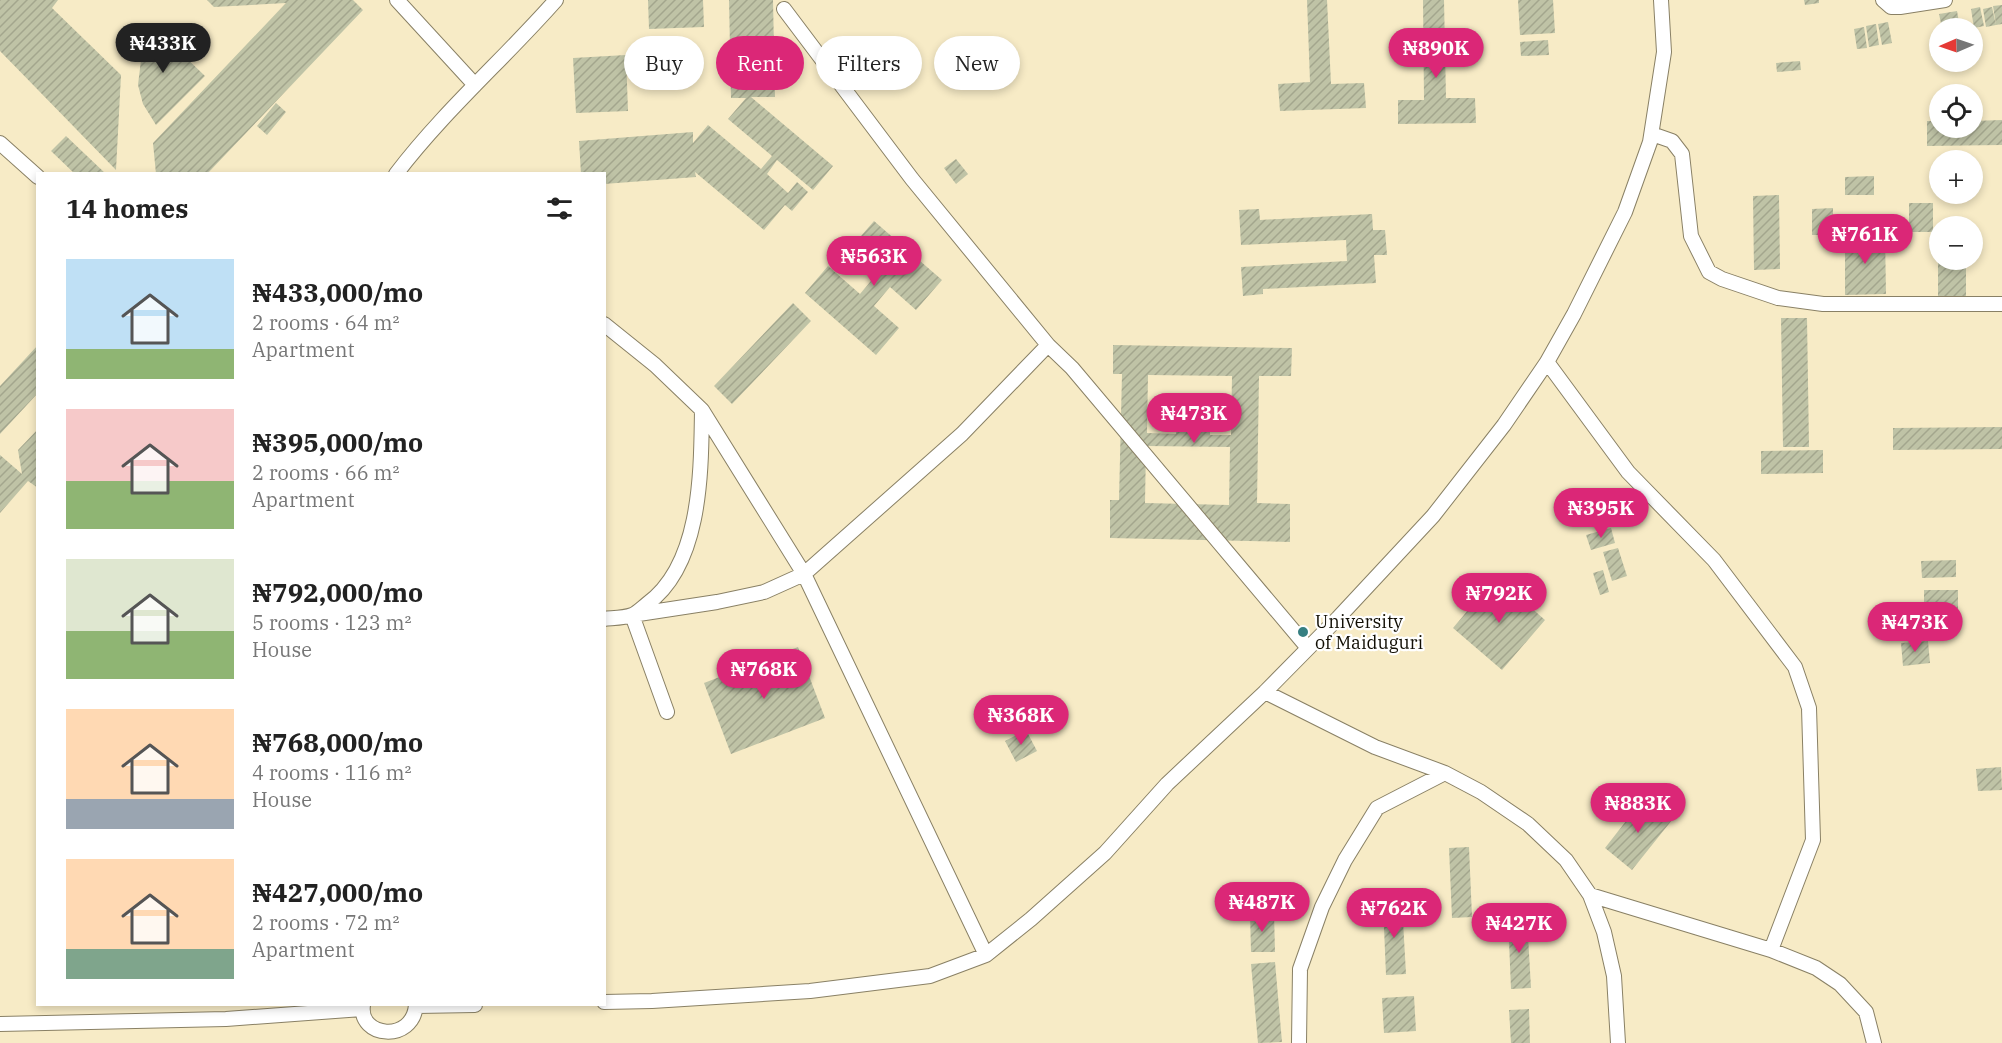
<!DOCTYPE html>
<html lang="en">
<head>
<meta charset="utf-8">
<style>
  :root { --surface:#fff; --page:#f2f2f2; --text:#222; --muted:#767676; --accent:#db2777 }
  body { margin:0; font-family:"IBM Plex Serif",serif; background:var(--page); color:var(--text); height:100vh; display:flex; flex-direction:column; font-size:22px; white-space:nowrap }
  * { box-sizing:border-box; margin:0 }
  p { font-size:20px; color:var(--muted) }
  .icon { flex:none; width:33px; height:33px; fill:none; stroke:currentColor; stroke-width:2; stroke-linecap:round; stroke-linejoin:round }
  .map { position:relative; flex:1; overflow:hidden }
  .panel { position:absolute; left:36px; top:172px; width:570px; height:834px; display:flex; flex-direction:column; background:var(--surface); border-radius:0px; box-shadow:0 3px 9px #0003 }
  .panel>* { flex:none }
  .banner { position:absolute; left:624px; top:36px; width:570px; height:54px; display:flex; gap:12px }
  .needle { width:39px; rotate:268deg }
  .buttons { position:absolute; left:1929px; top:18px; display:grid; gap:12px }
  .buttons a { display:grid; place-items:center; width:54px; height:54px; border-radius:50%; background:var(--surface); box-shadow:0 3px 9px #0003; font-size:30px }
  .price { position:absolute; translate:-50% -51px; padding:0 14px; border-radius:21px; background:var(--accent); color:#fff; font-size:20px; line-height:39px; filter:drop-shadow(0 2px 3px #0008) }
  .price::after { content:''; position:absolute; left:50%; top:36px; width:18px; height:14px; margin-left:-9px; background:inherit; clip-path:polygon(0 0,100% 0,50% 100%) }
  .price.active { background:#222; color:#fff }
  ul { padding:0; list-style:none }
  li { display:flex; align-items:center; gap:18px; height:150px; padding:0 30px }
  li span { display:grid; place-items:center; flex:none; width:168px; height:120px; border-radius:0px; color:#555 }
  li>.icon { margin-inline-start:auto }
  span .icon { width:72px; height:72px; fill:#fffc; stroke-width:1 }
  li b { font-size:26px }
  h2 { display:flex; justify-content:space-between; align-items:center; height:72px; padding:0 30px; font-size:26px }
  .chip { padding:0 21px; border-radius:27px; background:var(--surface); box-shadow:0 3px 9px #0003; font-size:21px; line-height:54px }
  .chip.active { background:var(--accent); color:#fff }
  .map>svg:first-child { display:block }
  .built { fill:#f7ebc6; fill-rule:evenodd }
  .building { fill:url(#building-hatch); fill-rule:evenodd }
  .lines { fill:none; stroke-linecap:round; stroke-linejoin:round }
  .street-casing { stroke:#898065; stroke-width:16 }
  .street { stroke:#fff; stroke-width:14 }
  .poi-dot { fill:#367f81; stroke:#fff; stroke-width:2 }
  .labels { text-anchor:middle; stroke-width:4.5; stroke-linejoin:round; paint-order:stroke }
  .poi-label { font-size:18px; fill:#110e04; stroke:#fff; text-anchor:start }
</style>
</head>
<body>
<div class="map">
<svg width="2002" height="1043" viewBox="0 0 2002 1043">
  <defs>
    <pattern id="building-hatch" width="6" height="6" patternUnits="userSpaceOnUse" patternTransform="scale(1.5)"><rect width="6" height="6" fill="#bfc3a6"/><path d="M-1 1l2-2M0 6l6-6M5 7l2-2" fill="none" stroke="#a3a68d"/></pattern>
  </defs>
  <rect width="100%" height="100%" fill="#fff5d7"/>
  <path class="built" d="M 0,0 L 2002,0 L 2002,1043 L 0,1043 ZM 1940,28 L 1972,28 L 1972,62 L 1940,62 ZM 1940,94 L 1972,94 L 1972,128 L 1940,128 ZM 1940,160 L 1972,160 L 1972,194 L 1940,194 ZM 38,174 L 604,174 L 604,1005 L 38,1005 ZM 1940,226 L 1972,226 L 1972,260 L 1940,260 Z"/>
  <path class="building" d="M 0,0 L 58,0 L 52,8 L 121,75 L 116,170 L 0,51 Z
    M 207,0 L 353,0 L 363,10 L 207,174 L 156,174 L 153,143 L 286,3 L 214,7 Z
    M 648,0 L 703,0 L 704,27 L 649,29 Z
    M 729,0 L 773,0 L 775,97 L 751,97 L 833,166 L 813,190 L 777,160 L 767,174 L 788,193 L 797,182 L 808,192 L 792,211 L 785,205 L 764,230 L 695,172 L 696,177 L 604,184 L 604,174 L 581,174 L 579,141 L 693,132 L 693,143 L 708,125 L 761,169 L 772,156 L 728,119 L 746,98 L 731,98 Z
    M 1307,0 L 1327,0 L 1331,84 L 1364,83 L 1366,108 L 1280,111 L 1278,84 L 1310,82 Z
    M 1423,0 L 1444,0 L 1446,98 L 1475,98 L 1476,123 L 1398,124 L 1398,100 L 1424,100 Z
    M 1518,0 L 1553,0 L 1555,33 L 1520,35 Z
    M 1804,0 L 1819,0 L 1819,3 L 1805,5 Z
    M 2002,5 L 2002,24 L 1996,25 L 1993,6 Z
    M 1980,7 L 1984,26 L 1974,28 L 1971,9 Z
    M 1992,7 L 1996,25 L 1986,27 L 1983,9 Z
    M 1957,11 L 1960,28 L 1942,28 L 1939,14 Z
    M 1888,22 L 1892,43 L 1882,45 L 1878,24 Z
    M 151,24 L 205,76 L 156,125 L 143,104 L 138,85 L 141,60 L 136,42 Z
    M 1876,24 L 1879,45 L 1869,47 L 1866,26 Z
    M 1864,27 L 1867,48 L 1857,49 L 1854,29 Z
    M 1548,40 L 1549,55 L 1521,56 L 1520,42 Z
    M 626,55 L 628,111 L 576,113 L 573,58 Z
    M 1800,61 L 1801,70 L 1777,72 L 1776,63 Z
    M 276,103 L 286,112 L 267,135 L 257,126 Z
    M 2002,120 L 2002,145 L 1927,146 L 1927,121 L 1940,121 L 1940,128 L 1972,128 L 1972,121 Z
    M 66,136 L 106,174 L 75,174 L 51,151 Z
    M 956,159 L 968,174 L 956,184 L 944,168 Z
    M 1874,176 L 1874,195 L 1845,195 L 1845,177 Z
    M 1779,195 L 1780,269 L 1754,270 L 1753,196 Z
    M 1909,203 L 1933,203 L 1933,232 L 1909,232 Z
    M 1833,208 L 1833,235 L 1812,235 L 1812,209 Z
    M 1259,209 L 1260,220 L 1372,214 L 1373,230 L 1385,230 L 1387,255 L 1374,255 L 1376,283 L 1263,289 L 1263,294 L 1243,296 L 1241,267 L 1347,261 L 1346,240 L 1241,245 L 1239,210 Z
    M 874,221 L 942,280 L 916,310 L 890,287 L 874,306 L 899,328 L 876,355 L 805,293 L 828,266 L 860,294 L 876,275 L 848,251 Z
    M 1885,234 L 1886,294 L 1845,295 L 1845,235 Z
    M 1938,260 L 1966,260 L 1966,298 L 1938,298 Z
    M 793,303 L 811,321 L 732,404 L 714,386 Z
    M 1781,318 L 1807,318 L 1809,447 L 1783,447 Z
    M 38,345 L 38,393 L 0,434 L 0,386 Z
    M 1113,345 L 1292,348 L 1291,376 L 1259,376 L 1257,503 L 1290,504 L 1290,542 L 1110,538 L 1110,500 L 1119,500 L 1122,374 L 1113,374 ZM 1148,375 L 1232,376 L 1231,435 L 1210,435 L 1210,421 L 1176,420 L 1176,434 L 1147,433 ZM 1146,446 L 1230,447 L 1229,505 L 1145,503 Z
    M 2002,427 L 2002,449 L 1893,450 L 1893,428 Z
    M 38,429 L 38,488 L 28,481 L 0,513 L 0,455 L 22,474 L 18,450 Z
    M 1823,450 L 1823,473 L 1761,474 L 1761,451 Z
    M 1611,528 L 1615,543 L 1591,550 L 1586,535 Z
    M 1618,548 L 1627,576 L 1612,581 L 1603,552 Z
    M 1956,560 L 1956,577 L 1922,578 L 1921,561 Z
    M 1603,570 L 1609,592 L 1600,595 L 1593,573 Z
    M 1496,577 L 1545,620 L 1502,670 L 1453,628 Z
    M 1924,590 L 1958,590 L 1958,613 L 1924,614 Z
    M 1928,641 L 1930,663 L 1903,666 L 1901,643 Z
    M 798,647 L 825,718 L 731,754 L 704,683 Z
    M 1026,730 L 1037,751 L 1016,762 L 1005,741 Z
    M 2001,767 L 2002,790 L 1978,791 L 1976,769 Z
    M 1644,798 L 1672,820 L 1632,870 L 1605,848 Z
    M 1469,847 L 1472,917 L 1452,918 L 1449,848 Z
    M 1402,903 L 1406,974 L 1386,975 L 1383,904 Z
    M 1250,913 L 1274,913 L 1275,952 L 1251,952 Z
    M 1508,918 L 1527,918 L 1531,988 L 1511,989 Z
    M 1275,962 L 1282,1042 L 1258,1043 L 1251,964 Z
    M 1414,996 L 1416,1031 L 1384,1033 L 1382,998 Z
    M 1529,1009 L 1530,1043 L 1511,1043 L 1509,1010 Z"/>
  <g class="lines">
    <defs>
      <path id="street" d="M 397,0 L 475,85
        M 1883,0 L 1891,7 L 1900,7 L 1945,0
        M 1652,134 L 1672,141 L 1682,154 L 1691,236 L 1709,272 L 1722,279 L 1778,298 L 1823,304 L 2002,304
        M 0,143 L 38,177
        M 396,174 C 444,111 504,59 556,0
        M 604,324 L 655,365 L 702,410 L 804,574 L 986,955
        M 1048,345 L 1072,368 L 1308,648
        M 1547,362 L 1628,472 L 1714,560 L 1795,667 L 1809,708 L 1813,840 L 1771,950
        M 604,619 C 613,618 624,618 632,615 C 637,613 643,607 647,604 C 702,564 701,471 702,410
        M 1265,692 L 1375,747 L 1445,773 L 1481,792 L 1528,824 L 1566,860 L 1590,895 L 1604,932 L 1614,976 L 1618,1043
        M 667,712 L 632,615 L 717,602 L 764,592 L 804,574 L 962,434 L 1048,345 L 912,179 L 784,9
        M 1590,895 L 1771,950 L 1816,968 L 1840,984 L 1866,1012 L 1874,1043
        M 604,1002 L 652,1001 L 810,991 L 930,976 L 986,955 L 1031,919 L 1105,853 L 1167,784 L 1265,692 L 1338,618 L 1433,516 L 1504,425 L 1547,362 L 1574,314 L 1625,212 L 1650,142 L 1664,52 L 1661,0
        M 363,1005 C 358,1038 413,1043 416,1005
        M 416,1006 L 475,1005
        M 0,1024 L 226,1019 L 362,1009
        M 1299,1043 L 1300,969 L 1322,907 L 1345,860 L 1377,808 L 1445,773"/>
    </defs>
    <use href="#street" class="street-casing"/>
    <use href="#street" class="street"/>
  </g>
  <circle class="poi-dot" cx="1303" cy="632" r="6"/>
  <g class="labels">
    <g class="poi-label">
      <text x="1315" y="628">University<tspan x="1315" dy="21">of Maiduguri</tspan></text>
    </g>
  </g>
</svg>
<div class="buttons">
<a><svg class="needle" viewBox="-14 -14 28 28"><path d="M0-13l5 13h-10z" fill="#e53935"/><path d="M0 13l5-13h-10z" fill="#767676"/></svg></a>
<a><svg class="icon" aria-label="locate" viewBox="0 0 24 24"><circle cx="12" cy="12" r="6"/><path d="M12 2v4M12 18v4M2 12h4M18 12h4"/></svg></a>
<a>+</a>
<a>−</a>
</div>
<b class="price active" style="left:163px;top:74px">₦433K</b>
<b class="price" style="left:1436px;top:79px">₦890K</b>
<b class="price" style="left:1865px;top:265px">₦761K</b>
<b class="price" style="left:874px;top:287px">₦563K</b>
<b class="price" style="left:1194px;top:444px">₦473K</b>
<b class="price" style="left:1601px;top:539px">₦395K</b>
<b class="price" style="left:1499px;top:624px">₦792K</b>
<b class="price" style="left:1915px;top:653px">₦473K</b>
<b class="price" style="left:764px;top:700px">₦768K</b>
<b class="price" style="left:1021px;top:746px">₦368K</b>
<b class="price" style="left:1638px;top:834px">₦883K</b>
<b class="price" style="left:1262px;top:933px">₦487K</b>
<b class="price" style="left:1394px;top:939px">₦762K</b>
<b class="price" style="left:1519px;top:954px">₦427K</b>
<div class="banner">
<a class="chip">Buy</a>
<a class="chip active">Rent</a>
<a class="chip">Filters</a>
<a class="chip">New</a>
</div>
<section class="panel">
<h2>14 homes<svg class="icon" aria-label="filters" viewBox="0 0 24 24"><path d="M4 7h16M4 17h16"/><circle cx="9" cy="7" r="2"/><circle cx="15" cy="17" r="2"/></svg></h2>
<ul>
<li><span style="background:linear-gradient(#bfe0f5 75%,#8fb573 0)"><svg class="icon" aria-label="home" viewBox="0 0 24 24"><path d="M3 11l9-7 9 7M6 9v11h12V9"/></svg></span><div><b>₦433,000/mo</b><p>2 rooms · 64 m²</p><p>Apartment</p></div></li>
<li><span style="background:linear-gradient(#f6c9c9 60%,#8fb573 0)"><svg class="icon" aria-label="home" viewBox="0 0 24 24"><path d="M3 11l9-7 9 7M6 9v11h12V9"/></svg></span><div><b>₦395,000/mo</b><p>2 rooms · 66 m²</p><p>Apartment</p></div></li>
<li><span style="background:linear-gradient(#dfe7d0 60%,#8fb573 0)"><svg class="icon" aria-label="home" viewBox="0 0 24 24"><path d="M3 11l9-7 9 7M6 9v11h12V9"/></svg></span><div><b>₦792,000/mo</b><p>5 rooms · 123 m²</p><p>House</p></div></li>
<li><span style="background:linear-gradient(#ffd9b3 75%,#9aa5b1 0)"><svg class="icon" aria-label="home" viewBox="0 0 24 24"><path d="M3 11l9-7 9 7M6 9v11h12V9"/></svg></span><div><b>₦768,000/mo</b><p>4 rooms · 116 m²</p><p>House</p></div></li>
<li><span style="background:linear-gradient(#ffd9b3 75%,#7fa58c 0)"><svg class="icon" aria-label="home" viewBox="0 0 24 24"><path d="M3 11l9-7 9 7M6 9v11h12V9"/></svg></span><div><b>₦427,000/mo</b><p>2 rooms · 72 m²</p><p>Apartment</p></div></li>
</ul>
</section>
</div>
</body>
</html>
